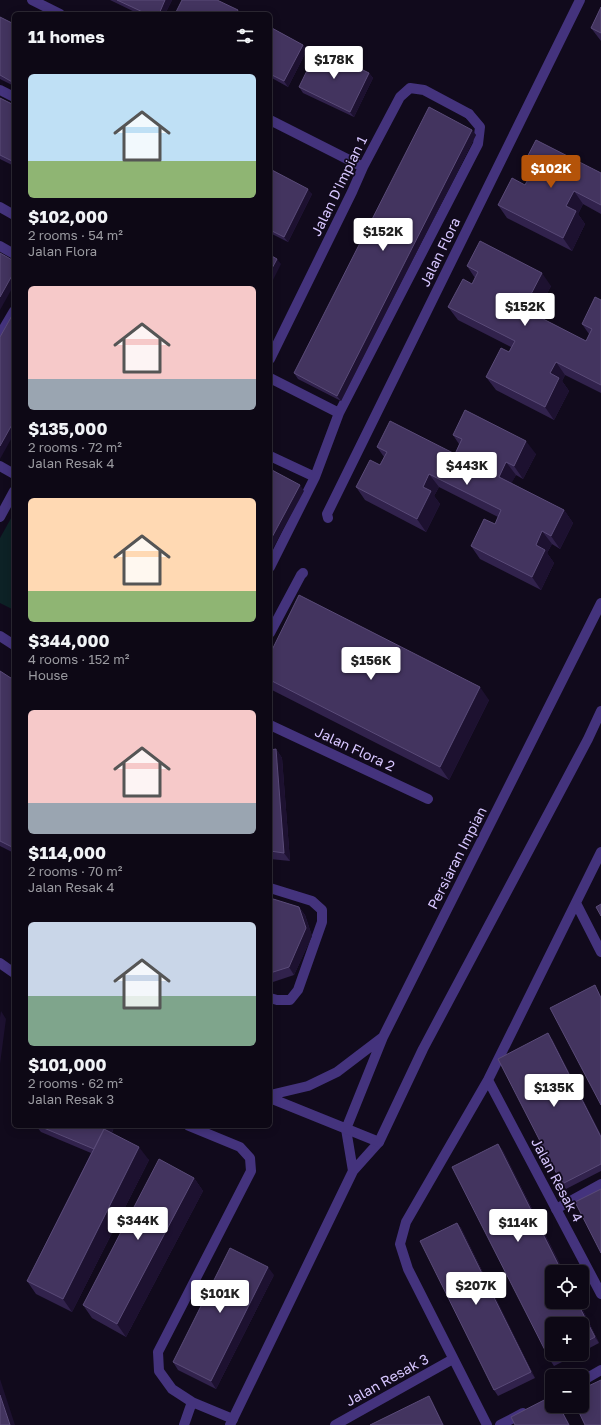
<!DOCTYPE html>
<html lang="en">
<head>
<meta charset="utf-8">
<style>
  :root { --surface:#0d0815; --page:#16111e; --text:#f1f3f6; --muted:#9a9aa0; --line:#2d2934; --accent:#b45309 }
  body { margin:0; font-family:"Golos Text",sans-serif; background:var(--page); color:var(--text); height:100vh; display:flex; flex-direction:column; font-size:15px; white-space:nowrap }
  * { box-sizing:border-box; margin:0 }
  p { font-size:13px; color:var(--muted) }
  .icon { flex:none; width:22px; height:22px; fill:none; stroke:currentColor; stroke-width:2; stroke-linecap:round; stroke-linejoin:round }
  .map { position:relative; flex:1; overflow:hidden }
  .side { position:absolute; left:12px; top:12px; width:260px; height:1116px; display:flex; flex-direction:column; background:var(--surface); border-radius:6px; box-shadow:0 2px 10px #0003,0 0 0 1px var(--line) }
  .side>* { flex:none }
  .tools { position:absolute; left:545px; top:1265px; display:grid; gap:8px }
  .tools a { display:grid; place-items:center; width:44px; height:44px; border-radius:6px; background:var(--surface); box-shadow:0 2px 10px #0003,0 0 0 1px var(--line); font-size:20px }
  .price { position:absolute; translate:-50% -34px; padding:0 9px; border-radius:4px; background:#fff; color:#222; font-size:13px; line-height:26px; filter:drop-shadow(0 1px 2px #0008) }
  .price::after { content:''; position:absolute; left:50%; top:24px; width:12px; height:9px; margin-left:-6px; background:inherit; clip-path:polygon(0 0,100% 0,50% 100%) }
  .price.current { background:var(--accent); color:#fff }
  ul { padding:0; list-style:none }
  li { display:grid; align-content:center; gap:8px; height:212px; padding:0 16px }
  li span { display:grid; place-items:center; height:124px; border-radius:6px; color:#555 }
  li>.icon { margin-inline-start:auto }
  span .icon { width:72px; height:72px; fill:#fffc; stroke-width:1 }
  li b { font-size:17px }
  h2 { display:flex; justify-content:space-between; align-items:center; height:48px; padding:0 16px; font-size:17px }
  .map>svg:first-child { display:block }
  .park { fill:#0d2226 }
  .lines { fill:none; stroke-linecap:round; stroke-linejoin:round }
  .service { stroke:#44337d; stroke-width:10 }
  .minor { stroke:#44337d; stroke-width:10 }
  .tertiary { stroke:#44337d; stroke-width:10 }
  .wall { fill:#31224c }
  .shaded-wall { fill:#1d1130 }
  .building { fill:#43345f; stroke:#5a4b78 }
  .labels { text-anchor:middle; stroke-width:3.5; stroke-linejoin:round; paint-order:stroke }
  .street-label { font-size:14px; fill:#d7c6ff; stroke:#110a1c }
</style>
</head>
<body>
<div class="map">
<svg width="601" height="1425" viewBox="0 0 601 1425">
  <rect width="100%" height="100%" fill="#110a1c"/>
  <path class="park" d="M 14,513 L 14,610 L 0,603 L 0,538 Z"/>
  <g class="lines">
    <path class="service" d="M 0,90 L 14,97
      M 0,335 L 14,311
      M 270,378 L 339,413
      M 270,456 L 315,477
      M 270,567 L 315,477 L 339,413 L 478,144 L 480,127 L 469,114
      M 270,725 L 428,799
      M 270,888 L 312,901 L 322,910 L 322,922 L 298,990 L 290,1000 L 277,1000 L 270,998
      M 556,1209 L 601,1184
      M 582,1381 L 601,1370
      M 192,1402 L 233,1419
      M 184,1425 L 192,1402 L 172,1389 L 159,1371 L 158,1352 L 251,1171 L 250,1158 L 240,1147 L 189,1126
      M 500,1425 L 523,1413"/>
    <path class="minor" d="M 32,0 L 60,14
      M 270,120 L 363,167
      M 0,207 L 14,215
      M 0,246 L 14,254
      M 270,359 L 352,192 L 363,167 L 400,97 L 410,88 L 424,90 L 469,114
      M 0,466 L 14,474
      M 0,517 L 14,491
      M 328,518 L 327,514 L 580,0
      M 270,633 L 301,575 L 303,573
      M 0,636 L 14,645
      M 576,903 L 601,952
      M 488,1080 L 601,1294
      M 346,1129 L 353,1171
      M 230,1425 L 353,1171 L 379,1142
      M 335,1425 L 453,1359
      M 487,1425 L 408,1269 L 400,1244 L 406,1222 L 488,1080 L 601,852"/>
    <path class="tertiary" d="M 0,963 L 14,973
      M 270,1095 L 308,1086 L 337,1072 L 383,1037
      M 270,1098 L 379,1142 L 423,1049 L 588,739 L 601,711
      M 346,1129 L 383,1037 L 601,603"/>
  </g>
  <path class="wall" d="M 110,0 L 172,0 L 165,14 L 139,14 Z
    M 601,7 L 601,41 L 591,28 Z
    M 0,17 L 14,24 L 14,86 L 0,79 Z
    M 270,27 L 303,45 L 307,50 L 288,87 L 270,77 Z
    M 369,73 L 373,78 L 354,117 L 303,93 L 299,87 Z
    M 0,98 L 14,105 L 14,166 L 0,159 Z
    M 472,130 L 476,135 L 341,401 L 298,379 L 294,373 Z
    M 523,165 L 601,173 L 601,214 L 583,204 L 578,214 L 585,224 L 572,251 L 507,218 L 498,205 L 525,185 L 530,176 Z
    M 270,169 L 312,194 L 288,242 L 270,233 Z
    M 467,266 L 551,286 L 538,311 L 528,306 L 526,311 L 586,341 L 589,334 L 582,324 L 601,300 L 601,393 L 565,375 L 562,381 L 569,391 L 554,420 L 496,390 L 486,377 L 509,352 L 511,347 L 458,320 L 448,307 L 472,284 L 475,278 Z
    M 453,435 L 536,454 L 523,479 L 516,475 L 511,483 L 564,510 L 573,523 L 560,549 L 552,544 L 547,553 L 554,563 L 541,590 L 480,559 L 471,546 L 495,524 L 498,517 L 439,487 L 434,496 L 440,504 L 426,532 L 365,500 L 356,487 L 380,465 L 384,457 L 377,447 L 455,454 L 459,444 Z
    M 270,654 L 489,700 L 449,780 L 270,689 Z
    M 0,671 L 14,680 L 14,853 L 0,846 Z
    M 276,749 L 282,758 L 290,861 L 270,859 L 270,750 Z
    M 270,898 L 299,907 L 305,915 L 312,936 L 294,975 L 273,982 L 270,981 Z
    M 552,1039 L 601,1135 L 601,1171 L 566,1189 L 562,1184 Z
    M 36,1126 L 114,1126 L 114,1127 L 112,1133 L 149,1160 L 72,1312 L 36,1294 L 27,1281 L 91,1153 L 41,1132 Z
    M 502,1149 L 564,1272 L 552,1272 L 552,1302 L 579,1302 L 599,1343 L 582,1352 L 582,1324 L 552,1354 L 578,1354 L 554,1366 L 550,1360 Z
    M 194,1178 L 203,1191 L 126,1337 L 92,1318 L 83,1305 Z
    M 457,1223 L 461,1228 L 535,1378 L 498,1396 L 494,1390 Z
    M 274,1275 L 216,1389 L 178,1370 L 173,1362 Z"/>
  <path class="shaded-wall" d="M 165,0 L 172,0 L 165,14 L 159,14 Z
    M 238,10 L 240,14 L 236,14 Z
    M 303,45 L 307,50 L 288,87 L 284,81 Z
    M 369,73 L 373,78 L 354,117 L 350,112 Z
    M 472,130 L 476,135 L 341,401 L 337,396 Z
    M 308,189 L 312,194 L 288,242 L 284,237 Z
    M 574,191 L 583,204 L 578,214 L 585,224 L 572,251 L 563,238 L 566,206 Z
    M 277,259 L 281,264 L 270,286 L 270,272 Z
    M 14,272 L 14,285 L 0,310 L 0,297 Z
    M 542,273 L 551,286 L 538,311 L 529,298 Z
    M 519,293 L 528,306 L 523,318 L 514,304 Z
    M 556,362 L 565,375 L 562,381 L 569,391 L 554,420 L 545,407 L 550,373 Z
    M 14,421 L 14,434 L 0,459 L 0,446 Z
    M 526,441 L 536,454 L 523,479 L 514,466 Z
    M 506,462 L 516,475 L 508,490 L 499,477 Z
    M 429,474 L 439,487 L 434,496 L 440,504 L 426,532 L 417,519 L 423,487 Z
    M 300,485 L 304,491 L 270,554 L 270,541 Z
    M 564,510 L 573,523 L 560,549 L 551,536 Z
    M 542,531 L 552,544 L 547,553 L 554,563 L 541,590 L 532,577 L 536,545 Z
    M 480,687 L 489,700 L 449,780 L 440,767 Z
    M 276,749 L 282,758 L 290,861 L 284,853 Z
    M 299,907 L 305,915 L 312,936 L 294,975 L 289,967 Z
    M 595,985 L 601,996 L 601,998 Z
    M 1,1011 L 6,1019 L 0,1064 L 0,1017 Z
    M 548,1033 L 552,1039 L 601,1135 L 601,1137 Z
    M 106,1126 L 114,1126 L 114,1127 L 102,1158 L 96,1150 Z
    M 498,1144 L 502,1149 L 564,1272 L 562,1272 Z
    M 139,1147 L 149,1160 L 72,1312 L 63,1299 Z
    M 194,1178 L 203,1191 L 126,1337 L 117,1324 Z
    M 457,1223 L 461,1228 L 535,1378 L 531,1372 Z
    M 268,1267 L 274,1275 L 216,1389 L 211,1381 Z
    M 577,1302 L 579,1302 L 599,1343 L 595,1337 Z
    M 0,1379 L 15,1425 L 10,1425 L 0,1395 Z
    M 429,1396 L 433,1402 L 444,1425 L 443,1425 Z
    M 559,1406 L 560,1406 L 570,1425 L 569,1425 Z"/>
  <path class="building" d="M 117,0 L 165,0 L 159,14 L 147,14 Z
    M 182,0 L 217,0 L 238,10 L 236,14 L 175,14 Z
    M 601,7 L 601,33 L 591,28 Z
    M 0,17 L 14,24 L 14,83 L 0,75 Z
    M 270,27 L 303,45 L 284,81 L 270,74 Z
    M 318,48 L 369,73 L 350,112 L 299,87 Z
    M 0,98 L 14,105 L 14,162 L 0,155 Z
    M 429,107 L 472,130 L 337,396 L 294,373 Z
    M 536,140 L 601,173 L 601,205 L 574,191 L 566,206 L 576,211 L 563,238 L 498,205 L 512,178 L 525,185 L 533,170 L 523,165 Z
    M 270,169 L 308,189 L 284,237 L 270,230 Z
    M 480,241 L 542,273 L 529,298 L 519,293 L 514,304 L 586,341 L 592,329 L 582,324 L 595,297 L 601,300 L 601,385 L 556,362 L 550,373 L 559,378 L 545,407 L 486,377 L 501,348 L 509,352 L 515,341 L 448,307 L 463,279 L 472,284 L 478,272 L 467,266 Z
    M 0,253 L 14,261 L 14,272 L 0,297 Z
    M 270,255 L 277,259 L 270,272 Z
    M 14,312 L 14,421 L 0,446 L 0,337 Z
    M 465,410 L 526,441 L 514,466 L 506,462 L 499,477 L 564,510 L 551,536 L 542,531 L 536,545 L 545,550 L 532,577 L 471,546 L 484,519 L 495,524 L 501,510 L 429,474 L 423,487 L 431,491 L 417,519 L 356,487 L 370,460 L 380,465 L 387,452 L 377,447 L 390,421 L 455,454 L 462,439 L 453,435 Z
    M 270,469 L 300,485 L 270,541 Z
    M 299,595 L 480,687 L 440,767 L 270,680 L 270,654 Z
    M 0,671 L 14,680 L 14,848 L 0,841 Z
    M 276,749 L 284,853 L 270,851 L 270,750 Z
    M 270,898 L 299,907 L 306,928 L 289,967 L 270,973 Z
    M 601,904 L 601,916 L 596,907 Z
    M 595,985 L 601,998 L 601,1105 L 550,1008 Z
    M 548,1033 L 601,1137 L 601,1164 L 562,1184 L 498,1059 Z
    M 39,1126 L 106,1126 L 104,1129 L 94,1149 Z
    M 104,1129 L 139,1147 L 63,1299 L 27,1281 Z
    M 498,1144 L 562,1272 L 552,1272 L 552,1302 L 577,1302 L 595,1337 L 582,1344 L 582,1324 L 552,1324 L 552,1354 L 562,1354 L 550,1360 L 452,1167 Z
    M 159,1159 L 194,1178 L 117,1324 L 83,1305 Z
    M 601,1189 L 601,1253 L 575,1202 Z
    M 457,1223 L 531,1372 L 494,1390 L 420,1241 Z
    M 230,1248 L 268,1267 L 211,1381 L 173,1362 Z
    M 601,1380 L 601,1425 L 585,1425 L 576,1406 L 582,1406 L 582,1389 Z
    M 0,1395 L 10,1425 L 0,1425 Z
    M 429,1396 L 443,1425 L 370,1425 Z
    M 552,1396 L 552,1406 L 559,1406 L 569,1425 L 515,1425 L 511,1417 Z"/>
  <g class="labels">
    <g class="street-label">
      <text transform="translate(339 186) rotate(-64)" y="5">Jalan D'Impian 1</text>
      <text transform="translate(440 252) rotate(-64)" y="5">Jalan Flora</text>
      <text transform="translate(355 749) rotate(25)" y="5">Jalan Flora 2</text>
      <text transform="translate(457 858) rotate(-63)" y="5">Persiaran Impian</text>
      <text transform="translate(557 1180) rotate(62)" y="5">Jalan Resak 4</text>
      <text transform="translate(387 1380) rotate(-29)" y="5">Jalan Resak 3</text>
    </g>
  </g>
</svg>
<div class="tools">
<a><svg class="icon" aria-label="locate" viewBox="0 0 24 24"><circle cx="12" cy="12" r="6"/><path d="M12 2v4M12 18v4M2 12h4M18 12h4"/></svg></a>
<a>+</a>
<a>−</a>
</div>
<b class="price" style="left:334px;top:80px">$178K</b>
<b class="price current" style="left:551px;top:189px">$102K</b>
<b class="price" style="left:383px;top:252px">$152K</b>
<b class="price" style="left:525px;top:327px">$152K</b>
<b class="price" style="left:467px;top:486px">$443K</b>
<b class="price" style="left:371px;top:681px">$156K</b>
<b class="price" style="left:554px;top:1108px">$135K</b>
<b class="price" style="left:138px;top:1241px">$344K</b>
<b class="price" style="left:518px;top:1243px">$114K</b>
<b class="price" style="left:476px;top:1306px">$207K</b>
<b class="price" style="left:220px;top:1314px">$101K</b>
<section class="side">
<h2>11 homes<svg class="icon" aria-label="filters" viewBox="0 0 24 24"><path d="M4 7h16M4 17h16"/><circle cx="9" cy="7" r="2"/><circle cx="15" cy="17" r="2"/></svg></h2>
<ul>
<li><span style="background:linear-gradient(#bfe0f5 70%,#8fb573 0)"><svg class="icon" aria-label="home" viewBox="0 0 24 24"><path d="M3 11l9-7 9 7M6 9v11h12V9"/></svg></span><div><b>$102,000</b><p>2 rooms · 54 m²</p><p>Jalan Flora</p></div></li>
<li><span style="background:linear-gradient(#f6c9c9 75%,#9aa5b1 0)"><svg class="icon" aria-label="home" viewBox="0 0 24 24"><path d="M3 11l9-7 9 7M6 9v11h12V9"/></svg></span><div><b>$135,000</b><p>2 rooms · 72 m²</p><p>Jalan Resak 4</p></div></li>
<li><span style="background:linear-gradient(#ffd9b3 75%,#8fb573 0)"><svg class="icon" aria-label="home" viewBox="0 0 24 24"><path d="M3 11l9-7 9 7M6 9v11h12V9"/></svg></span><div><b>$344,000</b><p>4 rooms · 152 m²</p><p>House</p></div></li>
<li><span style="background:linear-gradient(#f6c9c9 75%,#9aa5b1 0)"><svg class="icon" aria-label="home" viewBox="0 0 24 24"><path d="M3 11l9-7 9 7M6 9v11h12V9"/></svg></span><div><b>$114,000</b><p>2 rooms · 70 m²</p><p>Jalan Resak 4</p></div></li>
<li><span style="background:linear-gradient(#c9d6e8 60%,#7fa58c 0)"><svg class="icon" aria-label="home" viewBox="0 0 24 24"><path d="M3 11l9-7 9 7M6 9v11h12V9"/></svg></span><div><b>$101,000</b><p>2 rooms · 62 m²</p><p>Jalan Resak 3</p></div></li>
</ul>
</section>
</div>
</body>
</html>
